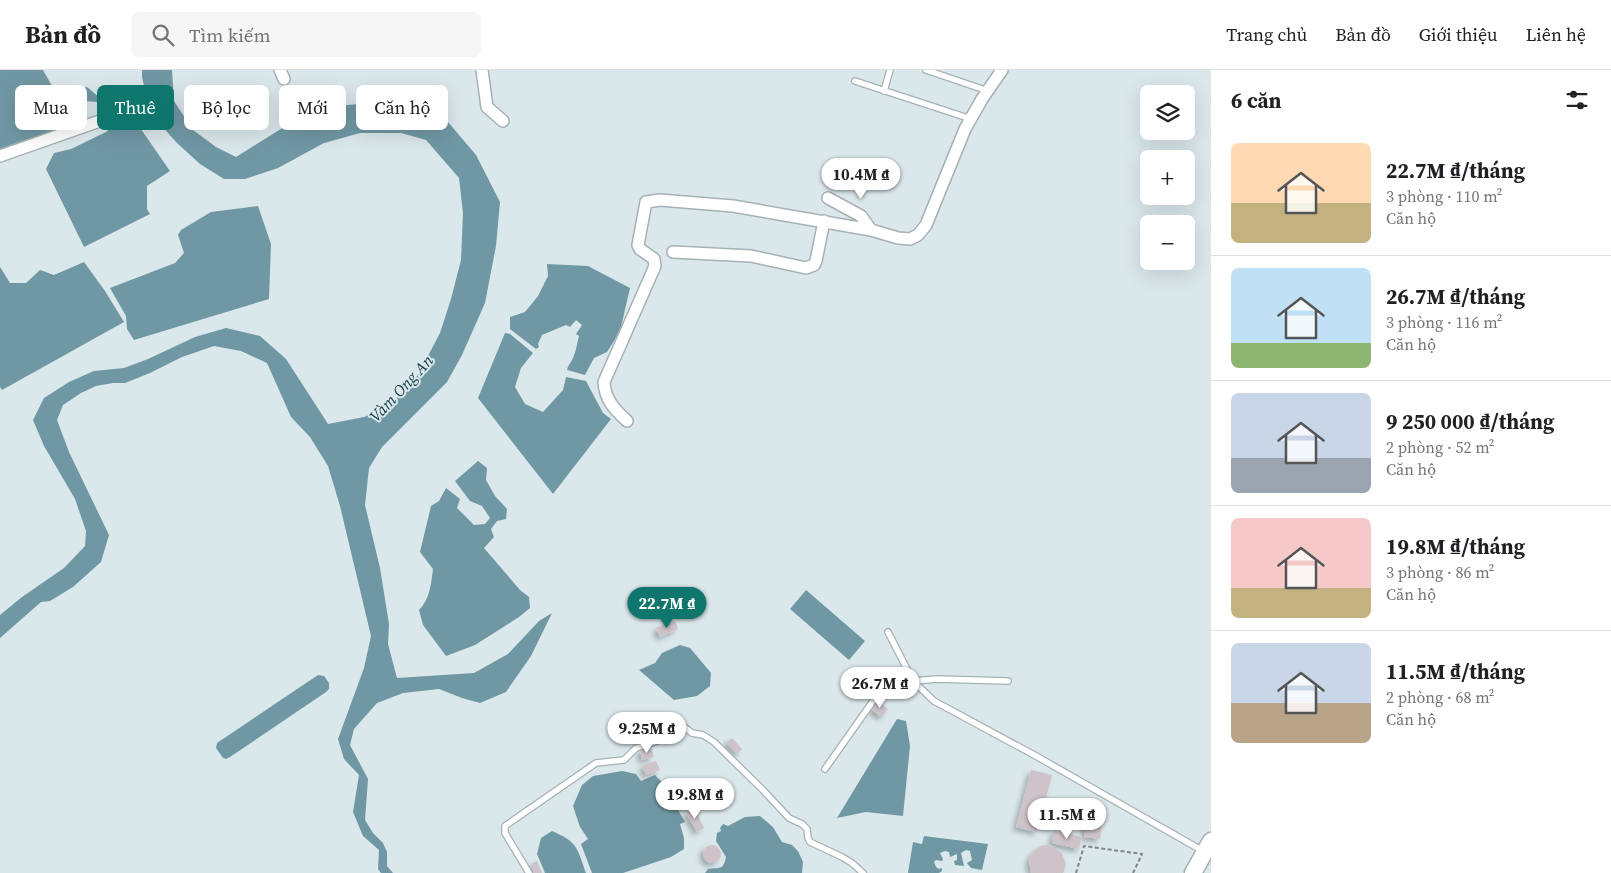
<!DOCTYPE html>
<html lang="vi">
<head>
<meta charset="utf-8">
<style>
  :root { --surface:#fff; --page:#f6f6f6; --text:#202124; --muted:#757577; --line:#e0e0e0; --accent:#0f766e }
  body { margin:0; font-family:"Source Serif 4",serif; background:var(--page); color:var(--text); height:100vh; display:flex; flex-direction:column; font-size:19px; white-space:nowrap }
  * { box-sizing:border-box; margin:0 }
  p { font-size:16px; color:var(--muted) }
  .icon { flex:none; width:28px; height:28px; fill:none; stroke:currentColor; stroke-width:2; stroke-linecap:round; stroke-linejoin:round }
  .map { position:relative; flex:1; overflow:hidden }
  .drawer { display:flex; flex-direction:column; background:var(--surface); width:400px }
  .drawer>* { flex:none }
  .top-card { position:absolute; left:15px; top:15px; width:475px; height:45px; display:flex; gap:10px }
  .tools { position:absolute; left:1140px; top:15px; display:grid; gap:10px }
  .tools a { display:grid; place-items:center; width:55px; height:55px; border-radius:8px; background:var(--surface); box-shadow:0 5px 20px #0002; font-size:25px }
  .price { position:absolute; translate:-50% -42px; padding:0 11px; border-radius:18px; background:#fff; color:#222; font-size:16px; line-height:32px; filter:drop-shadow(0 1px 2px #0008) }
  .price::after { content:''; position:absolute; left:50%; top:30px; width:15px; height:11px; margin-left:-8px; background:inherit; clip-path:polygon(0 0,100% 0,50% 100%) }
  .price.on { background:var(--accent); color:#fff }
  ul { padding:0; list-style:none }
  li { display:flex; align-items:center; gap:15px; height:125px; padding:0 20px }
  li+li { border-top:1px solid var(--line) }
  li span { display:grid; place-items:center; flex:none; width:140px; height:100px; border-radius:8px; color:#555 }
  li>.icon { margin-inline-start:auto }
  span .icon { width:60px; height:60px; fill:#fffc; stroke-width:1 }
  li b { font-size:21px }
  h2 { display:flex; justify-content:space-between; align-items:center; height:60px; padding:0 20px; font-size:21px }
  .tag { padding:0 18px; border-radius:8px; background:var(--surface); box-shadow:0 5px 20px #0002; font-size:18px; line-height:45px }
  .tag.on { background:var(--accent); color:#fff }
  header { display:flex; align-items:center; gap:30px; box-sizing:border-box; height:70px; padding:0 25px; background:var(--surface); border-bottom:1px solid var(--line) }
  header strong { font-size:24px }
  nav { display:flex; gap:28px; margin-inline-start:auto; font-size:18px }
  .search { width:350px; height:45px; background:var(--page); display:flex; align-items:center; gap:12px; box-sizing:border-box; padding:0 18px; border-radius:8px; color:var(--muted); font-size:19px }
  main { display:flex; flex:1; min-height:0 }
  .map>svg:first-child { display:block }
  .water { fill:#7098a4 }
  .building { fill:#cec3c9; filter:url(#shadow) }
  .lines { fill:none; stroke-linecap:round; stroke-linejoin:round }
  .lane-casing { stroke:#a5b1b5; stroke-width:8 }
  .street-casing { stroke:#a5b1b5; stroke-width:14 }
  .secondary-casing { stroke:#a5b1b5; stroke-width:19 }
  .path { stroke:#7f878a; stroke-width:2; stroke-dasharray:4 2.5; stroke-linecap:butt }
  .lane { stroke:#fff; stroke-width:5.5 }
  .street { stroke:#fff; stroke-width:11 }
  .secondary { stroke:#fff; stroke-width:16 }
  .labels { text-anchor:middle; stroke-width:4; stroke-linejoin:round; paint-order:stroke }
  .water-label { font-size:16px; font-style:italic; fill:#133943; stroke:#dae7eb }
</style>
</head>
<body>
<header>
<strong>Bản đồ</strong>
<div class="search"><svg class="icon" aria-label="search" viewBox="0 0 24 24"><circle cx="10" cy="10" r="6"/><path d="M15 15l6 6"/></svg>Tìm kiếm</div>
<nav><a>Trang chủ</a><a>Bản đồ</a><a>Giới thiệu</a><a>Liên hệ</a></nav>
</header>
<main>
<div class="map">
<svg width="1211" height="803" viewBox="0 0 1211 803">
  <defs>
    <filter id="shadow"><feDropShadow dx="-3.5" dy="3.5" stdDeviation="2.5" flood-color="#0004"/></filter>
  </defs>
  <rect width="100%" height="100%" fill="#dae7eb"/>
  <path class="water" d="M 0,0 L 43,0 L 56,23 L 87,17 L 100,28 L 98,32 L 83,31 L 58,39 L 56,62 L 0,79 Z
    M 142,0 L 172,0 L 174,31 L 193,60 L 216,77 L 236,87 L 303,45 L 347,35 L 402,31 L 448,52 L 476,85 L 500,132 L 496,176 L 485,233 L 462,285 L 447,312 L 382,377 L 369,398 L 365,435 L 380,498 L 389,554 L 388,574 L 397,608 L 474,603 L 508,584 L 539,551 L 552,543 L 531,586 L 506,622 L 480,633 L 462,628 L 439,619 L 403,623 L 377,633 L 354,659 L 350,675 L 368,709 L 365,750 L 373,763 L 383,773 L 387,782 L 387,796 L 393,803 L 381,803 L 378,799 L 379,780 L 363,766 L 353,742 L 359,705 L 344,689 L 338,669 L 364,598 L 371,566 L 340,436 L 328,396 L 310,367 L 291,347 L 267,293 L 241,281 L 214,276 L 182,287 L 150,303 L 125,313 L 113,313 L 96,316 L 81,323 L 63,335 L 57,350 L 69,382 L 109,465 L 101,492 L 73,517 L 50,531 L 41,532 L 0,568 L 0,545 L 22,527 L 64,498 L 85,476 L 86,461 L 75,429 L 44,376 L 33,350 L 44,328 L 69,312 L 94,301 L 124,298 L 148,289 L 195,267 L 226,258 L 260,266 L 286,289 L 328,354 L 364,347 L 390,335 L 418,305 L 440,263 L 451,229 L 461,190 L 463,143 L 459,108 L 426,70 L 401,63 L 360,63 L 324,73 L 278,98 L 245,109 L 224,109 L 200,94 L 177,73 L 150,43 L 142,7 Z
    M 122,49 L 136,52 L 170,101 L 147,116 L 147,139 L 150,144 L 84,177 L 46,99 L 54,83 L 71,79 L 106,62 Z
    M 258,136 L 271,174 L 269,229 L 134,270 L 127,259 L 126,246 L 110,218 L 175,193 L 184,183 L 178,165 L 181,160 L 211,142 Z
    M 84,192 L 105,221 L 124,252 L 2,320 L 0,317 L 0,197 L 10,213 L 26,213 L 40,200 L 54,205 Z
    M 547,194 L 588,196 L 630,218 L 621,257 L 614,271 L 607,282 L 594,288 L 585,305 L 567,300 C 568,295 571,293 573,288 C 576,282 577,273 579,266 L 576,264 L 582,255 L 576,250 L 570,257 L 566,255 L 542,265 L 538,274 L 539,277 L 536,279 L 510,259 L 510,247 L 525,242 L 538,226 L 548,206 Z
    M 505,263 L 510,264 L 533,283 L 521,298 L 515,317 L 525,334 L 543,342 L 563,320 L 566,307 L 586,311 L 603,343 L 611,349 L 553,424 L 478,328 Z
    M 478,391 L 487,398 L 486,410 L 495,426 L 507,439 L 506,449 L 497,451 L 491,459 L 494,467 L 484,478 L 520,520 L 529,527 L 530,538 L 519,547 L 475,575 L 446,586 L 423,555 L 419,540 C 430,529 431,514 433,499 L 420,482 L 431,436 L 439,431 L 446,418 L 460,429 L 457,438 L 474,455 L 485,454 L 490,448 L 482,436 L 470,431 L 455,411 Z
    M 806,520 L 865,571 L 849,590 L 790,539 Z
    M 680,575 L 690,578 L 711,603 L 710,616 L 697,626 L 674,630 L 639,600 L 655,593 L 662,583 Z
    M 318,605 L 324,606 L 329,613 L 329,619 L 326,622 L 230,687 L 226,689 L 223,688 L 216,678 L 217,673 Z
    M 897,649 L 906,651 L 910,676 L 903,746 L 866,742 L 837,748 Z
    M 622,701 L 636,704 L 641,711 L 655,705 L 662,712 L 685,752 L 680,754 L 684,768 L 684,779 L 671,787 L 623,803 L 592,803 L 581,774 L 588,769 L 580,757 L 573,736 L 582,715 L 593,706 Z
    M 760,746 L 773,757 L 782,772 L 792,775 L 798,781 L 803,792 L 802,803 L 705,803 L 708,799 C 720,797 723,801 726,787 L 716,771 L 717,763 L 721,761 L 720,758 L 723,754 L 728,756 L 745,747 Z
    M 552,761 C 578,772 577,778 586,803 L 545,803 L 537,784 L 541,768 Z
    M 924,766 L 988,774 L 982,800 L 971,798 L 967,793 L 972,790 L 970,781 L 966,780 L 961,783 L 964,796 L 955,795 L 954,791 L 957,790 L 957,784 L 950,787 L 949,782 L 945,781 L 940,783 L 943,789 L 942,791 L 936,790 L 934,792 L 936,797 L 939,799 L 942,798 L 942,801 L 939,803 L 908,803 L 913,772 L 922,774 Z"/>
  <path class="building" d="M 675,551 L 678,559 L 660,567 L 656,558 Z
    M 878,631 L 888,639 L 881,647 L 871,639 Z
    M 732,668 L 742,679 L 737,684 L 726,673 Z
    M 651,678 L 654,687 L 642,690 L 640,680 Z
    M 656,691 L 660,700 L 646,705 L 642,696 Z
    M 1031,700 L 1052,705 L 1037,762 L 1016,757 Z
    M 687,725 L 692,735 L 685,739 L 680,729 Z
    M 1088,734 L 1104,736 L 1100,769 L 1084,767 Z
    M 694,738 L 704,758 L 697,762 L 686,743 Z
    M 1054,760 L 1082,767 L 1079,779 L 1052,773 Z
    M 1046,775 L 1052,776 L 1062,783 L 1066,794 L 1063,803 L 1031,803 L 1029,791 L 1031,785 L 1040,776 Z
    M703 784a9 9 0 1 1 18 0a9 9 0 1 1-18 0Z
    M 537,791 L 542,803 L 534,803 L 531,794 Z"/>
  <g class="lines">
    <defs>
      <path id="lane" d="M 926,0 L 988,21
        M 855,11 L 971,49
        M 884,21 L 890,0
        M 888,562 L 913,611 L 934,631 L 1036,686 L 1203,781
        M 913,611 L 937,609 L 1008,611
        M 825,699 L 885,614 L 891,609 L 902,607 L 909,602
        M 529,803 L 505,763 L 505,756 L 596,693 L 624,690 L 636,678 L 661,670 L 676,660 L 684,657 L 692,663 L 703,665 L 714,672 L 763,720 L 789,748 L 802,754 L 807,759 L 808,768 L 810,772 L 842,787 L 852,793 L 863,803"/>
      <path id="street" d="M 280,0 L 284,9
        M 482,0 L 487,37 L 503,51
        M 0,86 L 114,46
        M 828,128 L 861,146 L 871,160
        M 673,182 L 751,186 L 806,198 L 814,195 L 816,191 L 824,151
        M 627,351 C 615,340 605,330 604,312 L 655,196 L 654,189 L 640,179 L 638,175 L 646,132 L 660,130 L 733,136 L 871,160 L 898,168 L 910,169 L 918,165 L 926,155 L 965,59 L 982,29 L 1002,0"/>
      <path id="secondary" d="M 1193,803 L 1211,771"/>
    </defs>
    <use href="#lane" class="lane-casing"/>
    <use href="#street" class="street-casing"/>
    <use href="#secondary" class="secondary-casing"/>
    <path class="path" d="M 1076,803 L 1084,776 L 1142,784 L 1133,803"/>
    <use href="#lane" class="lane"/>
    <use href="#street" class="street"/>
    <use href="#secondary" class="secondary"/>
  </g>
  <g class="labels">
    <g class="water-label">
      <text transform="translate(401 318) rotate(-47)" y="6">Vàm Ong An</text>
    </g>
  </g>
</svg>
<div class="tools">
<a><svg class="icon" aria-label="layers" viewBox="0 0 24 24"><path d="M12 4l9 5-9 5-9-5zM3 14l9 5 9-5"/></svg></a>
<a>+</a>
<a>−</a>
</div>
<b class="price" style="left:861px;top:130px">10.4M ₫</b>
<b class="price on" style="left:667px;top:559px">22.7M ₫</b>
<b class="price" style="left:880px;top:639px">26.7M ₫</b>
<b class="price" style="left:647px;top:684px">9.25M ₫</b>
<b class="price" style="left:695px;top:750px">19.8M ₫</b>
<b class="price" style="left:1067px;top:770px">11.5M ₫</b>
<div class="top-card">
<a class="tag">Mua</a>
<a class="tag on">Thuê</a>
<a class="tag">Bộ lọc</a>
<a class="tag">Mới</a>
<a class="tag">Căn hộ</a>
</div>
</div>
<section class="drawer">
<h2>6 căn<svg class="icon" aria-label="filters" viewBox="0 0 24 24"><path d="M4 7h16M4 17h16"/><circle cx="9" cy="7" r="2"/><circle cx="15" cy="17" r="2"/></svg></h2>
<ul>
<li><span style="background:linear-gradient(#ffd9b3 60%,#c2b280 0)"><svg class="icon" aria-label="home" viewBox="0 0 24 24"><path d="M3 11l9-7 9 7M6 9v11h12V9"/></svg></span><div><b>22.7M ₫/tháng</b><p>3 phòng · 110 m²</p><p>Căn hộ</p></div></li>
<li><span style="background:linear-gradient(#bfe0f5 75%,#8fb573 0)"><svg class="icon" aria-label="home" viewBox="0 0 24 24"><path d="M3 11l9-7 9 7M6 9v11h12V9"/></svg></span><div><b>26.7M ₫/tháng</b><p>3 phòng · 116 m²</p><p>Căn hộ</p></div></li>
<li><span style="background:linear-gradient(#c9d6e8 65%,#9aa5b1 0)"><svg class="icon" aria-label="home" viewBox="0 0 24 24"><path d="M3 11l9-7 9 7M6 9v11h12V9"/></svg></span><div><b>9 250 000 ₫/tháng</b><p>2 phòng · 52 m²</p><p>Căn hộ</p></div></li>
<li><span style="background:linear-gradient(#f6c9c9 70%,#c2b280 0)"><svg class="icon" aria-label="home" viewBox="0 0 24 24"><path d="M3 11l9-7 9 7M6 9v11h12V9"/></svg></span><div><b>19.8M ₫/tháng</b><p>3 phòng · 86 m²</p><p>Căn hộ</p></div></li>
<li><span style="background:linear-gradient(#c9d6e8 60%,#b9a48a 0)"><svg class="icon" aria-label="home" viewBox="0 0 24 24"><path d="M3 11l9-7 9 7M6 9v11h12V9"/></svg></span><div><b>11.5M ₫/tháng</b><p>2 phòng · 68 m²</p><p>Căn hộ</p></div></li>
</ul>
</section>
</main>
</body>
</html>
